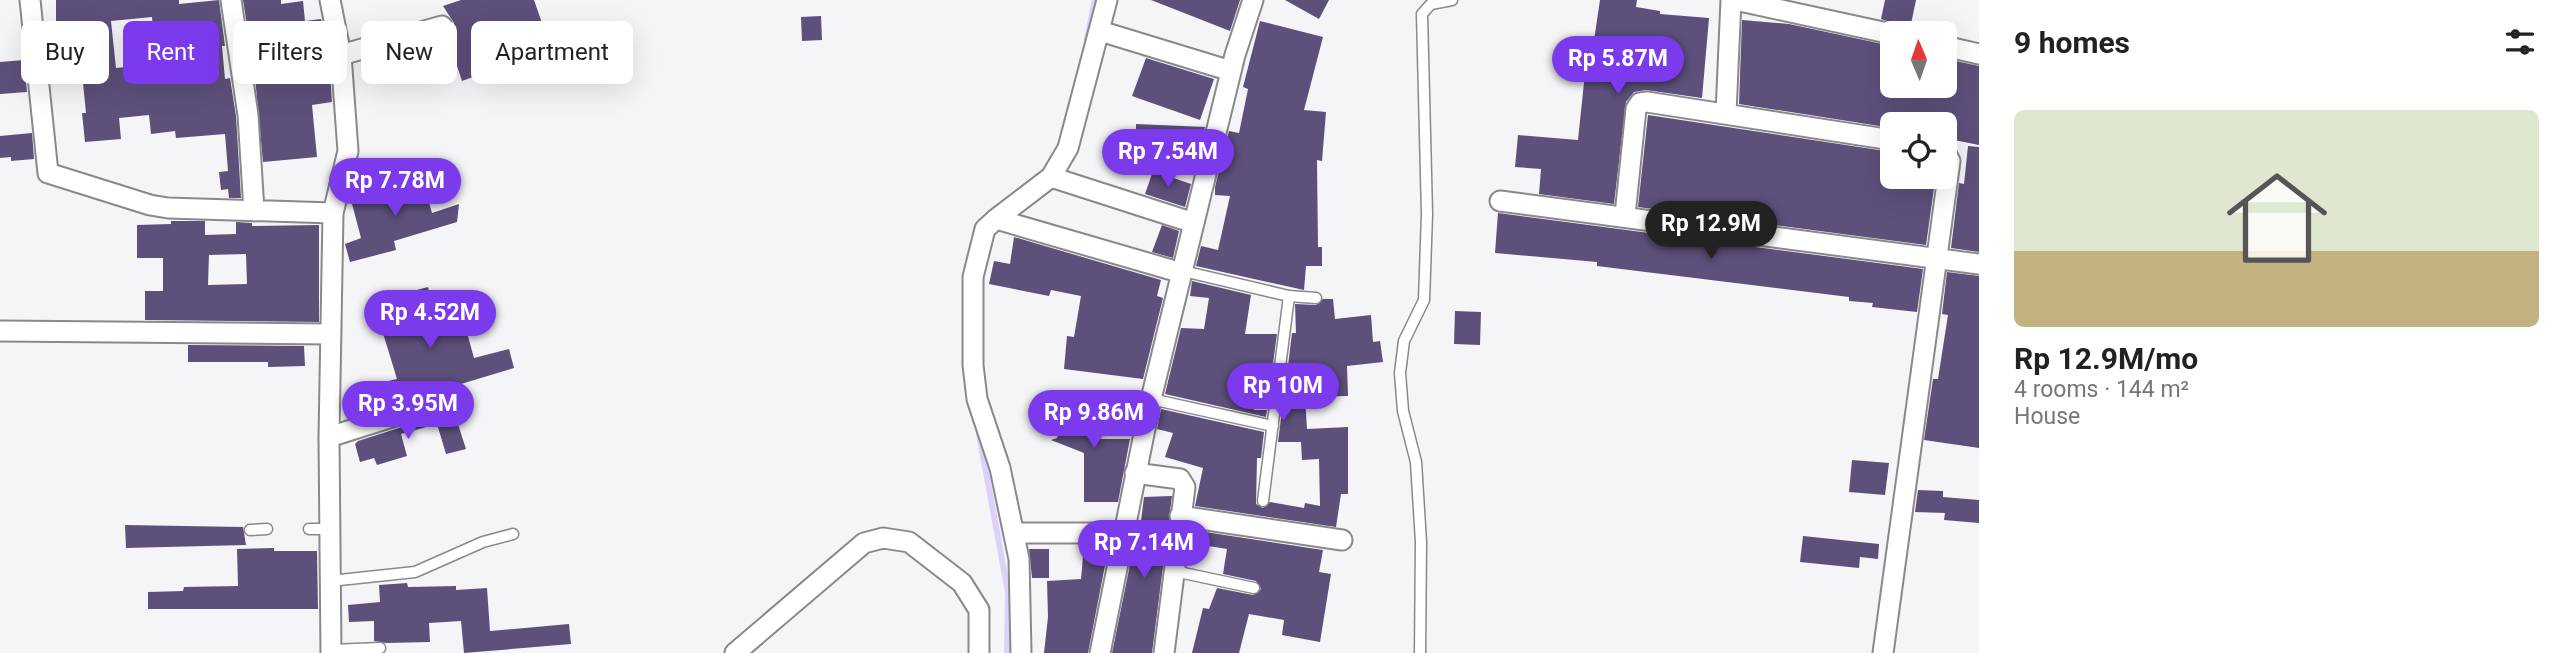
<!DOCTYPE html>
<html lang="en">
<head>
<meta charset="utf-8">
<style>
  :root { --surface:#fff; --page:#f6f6f6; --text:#222; --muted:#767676; --line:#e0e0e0; --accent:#7c3aed }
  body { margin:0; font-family:Roboto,sans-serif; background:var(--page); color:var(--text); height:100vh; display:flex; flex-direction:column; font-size:26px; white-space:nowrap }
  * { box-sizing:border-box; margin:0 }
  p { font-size:23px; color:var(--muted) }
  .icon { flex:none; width:38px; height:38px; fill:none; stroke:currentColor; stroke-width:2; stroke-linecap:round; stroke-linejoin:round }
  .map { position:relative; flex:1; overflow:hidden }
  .panel { display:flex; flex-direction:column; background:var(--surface); width:595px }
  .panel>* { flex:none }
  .guide { position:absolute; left:21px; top:21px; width:665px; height:63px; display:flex; gap:14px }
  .needle { width:46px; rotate:358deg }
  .buttons { position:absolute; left:1880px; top:21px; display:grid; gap:14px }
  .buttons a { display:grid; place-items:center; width:77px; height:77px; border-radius:10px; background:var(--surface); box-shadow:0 7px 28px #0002; font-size:35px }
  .price { position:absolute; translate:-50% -60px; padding:0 16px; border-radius:24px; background:var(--accent); color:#fff; font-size:23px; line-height:46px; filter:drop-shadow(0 2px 4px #0008) }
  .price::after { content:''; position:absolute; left:50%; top:42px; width:21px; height:16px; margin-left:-10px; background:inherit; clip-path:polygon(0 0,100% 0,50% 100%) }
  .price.active { background:#222; color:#fff }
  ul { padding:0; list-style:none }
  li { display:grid; align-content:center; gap:14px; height:371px; padding:0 35px }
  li+li { border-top:2px solid var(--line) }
  li span { display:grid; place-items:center; height:217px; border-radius:10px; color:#555 }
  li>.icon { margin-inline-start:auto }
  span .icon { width:126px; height:126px; fill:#fffc; stroke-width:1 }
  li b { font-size:30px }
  h2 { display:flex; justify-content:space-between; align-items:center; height:84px; padding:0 35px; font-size:30px }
  .chip { padding:0 24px; border-radius:10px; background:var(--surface); box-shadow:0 7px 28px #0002; font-size:24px; line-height:63px }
  .chip.active { background:var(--accent); color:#fff }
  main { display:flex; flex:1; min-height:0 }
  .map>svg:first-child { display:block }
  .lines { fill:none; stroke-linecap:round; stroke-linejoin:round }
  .stream { stroke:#dcd1fa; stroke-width:6 }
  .building { fill:#5d507b; fill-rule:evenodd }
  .service-casing { stroke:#89888b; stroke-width:13 }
  .minor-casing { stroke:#89888b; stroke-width:23 }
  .service { stroke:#fff; stroke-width:10 }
  .minor { stroke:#fff; stroke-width:19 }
</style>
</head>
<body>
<main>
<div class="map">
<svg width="1979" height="653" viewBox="0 0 1979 653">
  <rect width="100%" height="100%" fill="#f5f4f7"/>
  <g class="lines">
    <path class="stream" d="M 1087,39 L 1095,0
      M 979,434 L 1008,592 L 1007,653"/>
  </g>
  <path class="building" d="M 56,0 L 179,0 L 179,4 L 219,0 L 225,46 L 222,46 L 225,79 L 230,78 L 236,116 L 241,198 L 229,198 L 228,189 L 221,190 L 219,172 L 228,171 L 225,134 L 176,138 L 175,131 L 151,134 L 149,115 L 119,118 L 121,139 L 85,142 L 82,113 L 86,113 L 81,63 L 66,64 L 64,38 L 56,38 ZM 152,17 L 154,40 L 174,38 L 178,71 L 146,73 L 145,65 L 116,68 L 111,21 Z
    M 243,0 L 281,0 L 281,4 L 303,1 L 305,21 L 321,19 L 329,57 L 332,102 L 312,105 L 317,157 L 263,162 L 255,77 L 269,76 L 266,45 L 250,44 Z
    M 461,0 L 534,0 L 542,23 L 492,41 L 501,67 L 462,81 L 457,66 L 403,81 L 395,52 L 450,35 L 454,23 L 443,6 Z
    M 1151,0 L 1240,0 L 1230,31 Z
    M 1285,0 L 1329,0 L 1319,19 Z
    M 1600,0 L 1637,0 L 1636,7 L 1660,11 L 1660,14 L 1709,18 L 1702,98 L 1646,90 L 1634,92 L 1626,102 L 1614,204 L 1539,194 L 1541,169 L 1515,167 L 1518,135 L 1578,140 L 1585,73 L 1589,74 Z
    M 1885,0 L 1916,0 L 1910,29 L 1881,19 Z
    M 821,16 L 822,40 L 802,41 L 801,17 Z
    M 1742,20 L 1789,24 L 1892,46 L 1892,86 L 1944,86 L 1946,59 L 1979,66 L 1979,145 L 1944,138 L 1944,124 L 1892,122 L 1892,128 L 1739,104 Z
    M 1260,21 L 1323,37 L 1304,110 L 1326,112 L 1322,161 L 1317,160 L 1318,247 L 1322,247 L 1322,266 L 1306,266 L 1304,290 L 1196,266 L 1201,246 L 1218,250 L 1230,196 L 1215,195 L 1215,187 L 1229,131 L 1239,133 L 1248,89 L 1243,87 Z
    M 1146,58 L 1214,79 L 1200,120 L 1132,96 Z
    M 24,60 L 27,92 L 0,94 L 0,62 Z
    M 1648,115 L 1892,152 L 1892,177 L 1932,177 L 1931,180 L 1935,181 L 1926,245 L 1638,207 Z
    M 1136,124 L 1205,127 L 1198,156 L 1136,146 Z
    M 32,133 L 34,159 L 11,161 L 11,157 L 0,158 L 0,136 Z
    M 1968,146 L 1979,147 L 1979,252 L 1951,248 L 1959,183 L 1964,184 Z
    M 1153,171 L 1191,184 L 1185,207 L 1145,194 Z
    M 421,174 L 432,213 L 459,204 L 457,222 L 394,241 L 396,250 L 350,262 L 345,244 L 361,238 L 351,200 L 401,186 L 399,180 Z
    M 1498,213 L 1923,269 L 1917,312 L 1872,307 L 1873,303 L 1849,301 L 1849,297 L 1597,266 L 1597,262 L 1495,253 Z
    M 171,221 L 205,221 L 205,235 L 236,234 L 236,222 L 252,223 L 252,226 L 319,225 L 319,322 L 145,320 L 145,291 L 163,291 L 163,258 L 137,258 L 137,225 L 171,224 ZM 246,254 L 247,284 L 208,285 L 209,255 Z
    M 1162,225 L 1179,231 L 1173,258 L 1152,252 Z
    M 1014,237 L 1161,280 L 1157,296 L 1163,298 L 1143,379 L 1064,369 L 1067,336 L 1074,337 L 1081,296 L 1051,290 L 1049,296 L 989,284 L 994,261 L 1010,264 Z
    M 1947,272 L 1979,276 L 1979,448 L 1924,440 L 1933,379 L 1938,379 L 1948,315 L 1942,314 Z
    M 1192,281 L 1251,295 L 1245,334 L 1277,334 L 1272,371 L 1254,371 L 1254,410 L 1267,410 L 1266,417 L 1165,394 L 1181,328 L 1204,329 L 1209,298 L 1190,296 Z
    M 428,287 L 439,328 L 464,322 L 474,358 L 509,349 L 514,368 L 391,405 L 384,382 L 397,379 L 375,307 L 414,295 L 413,291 Z
    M 1323,299 L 1333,299 L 1335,319 L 1371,315 L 1373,342 L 1380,341 L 1383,362 L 1347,366 L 1348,396 L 1305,397 L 1307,429 L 1348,427 L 1348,494 L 1341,494 L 1336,527 L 1195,506 L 1203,468 L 1165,457 L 1173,433 L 1157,429 L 1161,409 L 1264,432 L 1261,458 L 1257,458 L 1256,504 L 1263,508 L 1270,502 L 1304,508 L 1305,503 L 1320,506 L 1319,459 L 1302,460 L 1301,442 L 1278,442 L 1282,410 L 1287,409 L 1286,382 L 1292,333 L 1296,333 L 1295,304 L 1316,305 Z
    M 1455,311 L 1481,312 L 1480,345 L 1454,344 Z
    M 188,345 L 304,346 L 305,366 L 268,367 L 268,362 L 188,362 Z
    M 1069,393 L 1102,402 L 1091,439 L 1130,439 L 1118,502 L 1084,502 L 1084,453 L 1051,440 L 1057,438 L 1068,412 L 1064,411 Z
    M 440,415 L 442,422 L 456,418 L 466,449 L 446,454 L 437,424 L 401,434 L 407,456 L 377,465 L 374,458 L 360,462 L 355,444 L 358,441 Z
    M 1852,460 L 1889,463 L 1885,495 L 1849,492 Z
    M 1918,490 L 1943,491 L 1943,497 L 1979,500 L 1979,523 L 1944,520 L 1945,513 L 1915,512 Z
    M 1172,496 L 1152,653 L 1112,653 L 1134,545 L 1138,545 L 1144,497 Z
    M 125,525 L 243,527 L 246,545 L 126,548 Z
    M 1192,530 L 1323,550 L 1319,572 L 1331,574 L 1320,642 L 1282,635 L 1284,620 L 1249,614 L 1239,653 L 1192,653 L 1203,608 L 1209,609 L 1217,588 L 1253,595 L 1261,589 L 1256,581 L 1223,574 L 1227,549 L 1190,543 Z
    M 1803,536 L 1879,544 L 1878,559 L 1860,557 L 1859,568 L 1800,562 Z
    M 1084,545 L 1109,545 L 1088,653 L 1044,653 L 1048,617 L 1047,581 L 1081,579 Z
    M 274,548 L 274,551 L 317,551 L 318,609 L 148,609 L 148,592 L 183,591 L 184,587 L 238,586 L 237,549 Z
    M 1029,549 L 1049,549 L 1049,578 L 1032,578 Z
    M 407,583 L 408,587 L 456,586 L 456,590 L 487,588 L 490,631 L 569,624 L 571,644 L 464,653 L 461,621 L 429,623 L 430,642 L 386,643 L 374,641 L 374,621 L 349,622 L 348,605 L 380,602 L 379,585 Z"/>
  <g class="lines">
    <defs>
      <path id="service" d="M 1183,271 L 1289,296 L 1263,501
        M 1289,296 L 1316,298
        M 1151,399 L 1273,426
        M 309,529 L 330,529
        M 250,530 L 267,529
        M 1174,571 L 1254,588
        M 330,581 L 415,572 L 483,542 L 513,534
        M 331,650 L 380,648
        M 1420,653 L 1421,542 L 1416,462 L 1403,411 L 1400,373 L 1404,341 L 1424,300 L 1427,214 L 1422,14 L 1431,4 L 1452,0"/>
      <path id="minor" d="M 30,0 L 48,173 L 150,205 L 168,208 L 333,213
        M 231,0 L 248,115 L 254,211
        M 330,0 L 341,55 L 348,151 L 333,213 L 329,437 L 331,653
        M 1735,0 L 1892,34
        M 1100,31 L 1231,71
        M 1944,46 L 1979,54
        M 341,55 L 442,26
        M 1726,113 L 1731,0
        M 1051,177 L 1194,223
        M 1500,201 L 1979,264
        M 1625,215 L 1636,109 L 1640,103 L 1647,102 L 1892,140
        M 996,219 L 1051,177 L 1068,148 L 1107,0
        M 0,331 L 330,334
        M 329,437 L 449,399
        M 1135,473 L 1180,479 L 1185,487 L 1164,653
        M 1180,516 L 1342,540
        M 1014,533 L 1122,533
        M 735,653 L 864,543 L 883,538 L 909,542 L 962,583 L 979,610 L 979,653
        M 1021,653 L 1019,559 L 1000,468 L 977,399 L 973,365 L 973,277 L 985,229 L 996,219 L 1182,273
        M 1100,653 L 1151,399 L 1235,55 L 1253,0
        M 1883,653 L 1950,161 L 1944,150"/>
    </defs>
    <use href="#service" class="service-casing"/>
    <use href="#minor" class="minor-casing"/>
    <use href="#service" class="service"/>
    <use href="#minor" class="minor"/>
  </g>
</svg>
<div class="buttons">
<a><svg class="needle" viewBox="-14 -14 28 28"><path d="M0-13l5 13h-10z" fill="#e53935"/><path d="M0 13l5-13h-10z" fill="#767676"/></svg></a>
<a><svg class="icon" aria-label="locate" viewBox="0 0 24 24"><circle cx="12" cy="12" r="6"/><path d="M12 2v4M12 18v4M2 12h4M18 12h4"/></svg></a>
</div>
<b class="price" style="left:1618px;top:96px">Rp 5.87M</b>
<b class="price" style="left:1168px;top:189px">Rp 7.54M</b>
<b class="price" style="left:395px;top:218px">Rp 7.78M</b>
<b class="price active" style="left:1711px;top:261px">Rp 12.9M</b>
<b class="price" style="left:430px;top:350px">Rp 4.52M</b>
<b class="price" style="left:1283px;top:423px">Rp 10M</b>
<b class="price" style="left:408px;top:441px">Rp 3.95M</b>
<b class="price" style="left:1094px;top:450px">Rp 9.86M</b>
<b class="price" style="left:1144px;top:580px">Rp 7.14M</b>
<div class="guide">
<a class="chip">Buy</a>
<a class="chip active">Rent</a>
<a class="chip">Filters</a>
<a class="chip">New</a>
<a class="chip">Apartment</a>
</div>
</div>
<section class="panel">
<h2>9 homes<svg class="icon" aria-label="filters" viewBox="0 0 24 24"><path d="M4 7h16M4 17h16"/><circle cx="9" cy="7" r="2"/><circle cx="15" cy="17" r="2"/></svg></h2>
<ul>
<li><span style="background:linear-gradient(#dfe7d0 65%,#c2b280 0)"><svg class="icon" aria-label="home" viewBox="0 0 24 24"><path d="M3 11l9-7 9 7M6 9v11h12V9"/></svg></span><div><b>Rp 12.9M/mo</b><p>4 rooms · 144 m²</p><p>House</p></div></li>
</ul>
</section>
</main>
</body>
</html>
